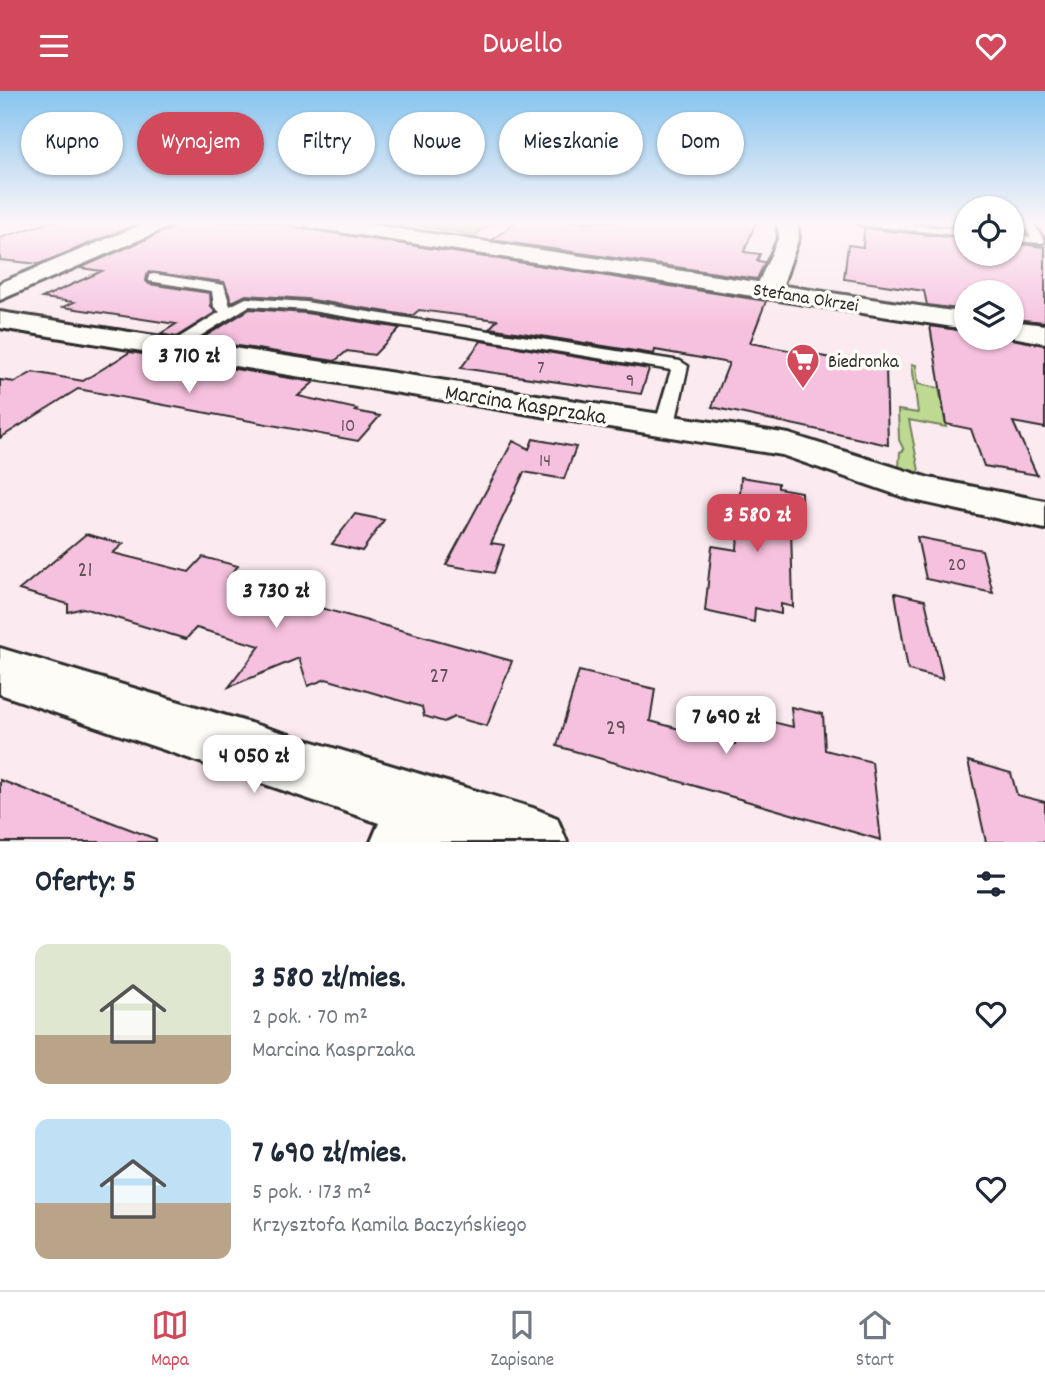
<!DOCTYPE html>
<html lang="pl">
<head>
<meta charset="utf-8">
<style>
  :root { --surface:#fff; --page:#f6f6f7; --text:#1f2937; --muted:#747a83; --line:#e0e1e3; --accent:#d1495b }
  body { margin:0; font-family:Dekko,sans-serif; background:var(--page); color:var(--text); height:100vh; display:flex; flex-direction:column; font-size:26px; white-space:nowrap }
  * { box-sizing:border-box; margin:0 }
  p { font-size:23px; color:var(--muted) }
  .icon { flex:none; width:38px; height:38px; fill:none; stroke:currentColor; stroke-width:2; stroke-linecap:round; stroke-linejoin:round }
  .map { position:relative; height:751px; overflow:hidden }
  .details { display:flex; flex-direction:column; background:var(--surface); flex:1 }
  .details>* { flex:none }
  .guide { position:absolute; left:21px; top:21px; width:1004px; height:63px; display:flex; gap:14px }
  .controls { position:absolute; left:954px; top:105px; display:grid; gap:14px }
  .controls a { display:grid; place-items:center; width:70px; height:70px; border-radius:50%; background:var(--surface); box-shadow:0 2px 5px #0004; font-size:35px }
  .price { position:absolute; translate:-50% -60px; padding:0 16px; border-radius:14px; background:#fff; color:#222; font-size:23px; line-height:46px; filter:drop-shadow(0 2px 4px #0008) }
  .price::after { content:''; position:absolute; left:50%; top:42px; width:21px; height:16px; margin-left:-10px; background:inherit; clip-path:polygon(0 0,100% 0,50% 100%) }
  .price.active { background:var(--accent); color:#fff }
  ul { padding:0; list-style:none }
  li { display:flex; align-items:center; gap:21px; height:175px; padding:0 35px }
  li span { display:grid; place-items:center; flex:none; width:196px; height:140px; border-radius:14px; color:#555 }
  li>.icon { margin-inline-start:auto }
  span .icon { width:84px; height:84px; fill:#fffc; stroke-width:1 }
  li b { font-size:30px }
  h2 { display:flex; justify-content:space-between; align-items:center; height:84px; padding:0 35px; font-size:30px }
  .chip { padding:0 24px; border-radius:32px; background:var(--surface); box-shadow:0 2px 5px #0004; font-size:24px; line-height:63px }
  .chip.active { background:var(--accent); color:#fff }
  header { display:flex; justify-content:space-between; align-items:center; height:91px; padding:0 35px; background:var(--accent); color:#fff; font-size:32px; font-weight:600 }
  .tabs { display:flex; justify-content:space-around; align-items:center; height:98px; border-top:2px solid var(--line); background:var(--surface); font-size:19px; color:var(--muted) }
  .tabs a { display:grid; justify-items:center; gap:4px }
  .tabs .active { color:var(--accent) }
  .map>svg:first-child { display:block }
  .green { fill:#bed991; stroke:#74825e; stroke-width:2 }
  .building { fill:#f6c1de; stroke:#2b2b2b; stroke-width:2 }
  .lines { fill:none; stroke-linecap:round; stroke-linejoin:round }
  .service-casing { stroke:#2b2b2b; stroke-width:5 }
  .minor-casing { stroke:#2b2b2b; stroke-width:6 }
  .tertiary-casing { stroke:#2b2b2b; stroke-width:6 }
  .service { fill:#fdfcf7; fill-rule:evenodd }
  .minor { fill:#fdfcf7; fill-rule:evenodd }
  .tertiary { fill:#fdfcf7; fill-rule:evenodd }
  .labels { text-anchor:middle; stroke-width:7; stroke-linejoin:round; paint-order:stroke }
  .far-street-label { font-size:19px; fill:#2b2b2b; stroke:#fdfcf7 }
  .far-poi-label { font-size:19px; fill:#2b2b2b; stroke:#fdfcf7; text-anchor:start }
  .number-label { font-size:19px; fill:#5e5058 }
  .street-label { font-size:23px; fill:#2b2b2b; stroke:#fdfcf7 }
  .near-number-label { font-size:23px; fill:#5e5058 }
</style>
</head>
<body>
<header><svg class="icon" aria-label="menu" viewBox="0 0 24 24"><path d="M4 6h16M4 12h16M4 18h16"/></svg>Dwello<svg class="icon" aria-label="heart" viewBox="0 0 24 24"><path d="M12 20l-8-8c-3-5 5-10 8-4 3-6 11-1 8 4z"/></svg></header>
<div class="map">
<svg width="1045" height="751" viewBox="0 0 1045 751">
  <rect width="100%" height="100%" fill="#fbeaf0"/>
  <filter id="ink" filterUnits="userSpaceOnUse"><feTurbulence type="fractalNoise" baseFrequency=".0143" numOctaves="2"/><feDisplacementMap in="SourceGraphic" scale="14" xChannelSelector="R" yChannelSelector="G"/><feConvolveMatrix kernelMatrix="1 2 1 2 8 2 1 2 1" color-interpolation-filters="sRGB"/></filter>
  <g filter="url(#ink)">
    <path class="green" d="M 394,131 L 493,131 L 475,144 Z
      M 912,273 L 916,274 L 918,293 L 939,297 L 946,336 L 909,329 L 920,385 L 899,376 L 900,361 L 904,359 L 899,349 L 898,319 L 918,322 Z"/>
    <path class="building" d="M 50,131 L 142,131 L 39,173 L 0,169 L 0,147 Z
      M 177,131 L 264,131 L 766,210 L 750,252 L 886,277 L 888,354 L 712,316 L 729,272 L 655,259 L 654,263 L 490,237 L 497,229 L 419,219 L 412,225 L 306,208 L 246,204 L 232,211 L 224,191 L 148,181 L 146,190 L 149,193 L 210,202 L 211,216 L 216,221 L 176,246 L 160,243 L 176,233 L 63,216 L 74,211 L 42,207 L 102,180 L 80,177 L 172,137 Z
      M 516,131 L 756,131 L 744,161 L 760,163 L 757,170 L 765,171 L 757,188 L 492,149 Z
      M 864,137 L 966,148 L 966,163 L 1012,163 L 1012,152 L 1045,156 L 1045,231 L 1012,228 L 1012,201 L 966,201 L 966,219 L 927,214 L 924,200 L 844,188 L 848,154 L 863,156 Z
      M 250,218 L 306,222 L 400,237 L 374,264 L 347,260 L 335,270 L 199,249 Z
      M 930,235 L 966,240 L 966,247 L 1010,247 L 1045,254 L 1045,337 L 1013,331 L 1037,384 L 984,375 L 971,338 L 946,333 Z
      M 481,250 L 649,278 L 641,303 L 461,277 Z
      M 130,261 L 314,291 L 298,305 L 357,318 L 355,320 L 380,325 L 358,350 L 78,298 L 0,347 L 0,289 L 15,291 L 33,281 L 83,290 Z
      M 533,348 L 576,356 L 564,388 L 524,381 L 491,452 L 504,454 L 494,482 L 446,474 L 513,350 L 529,358 Z
      M 741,386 L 778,392 L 778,397 L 801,401 L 802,437 L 791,435 L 793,516 L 781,513 L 781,523 L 755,517 L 754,531 L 705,520 L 712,455 L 737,459 Z
      M 355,423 L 384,429 L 362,460 L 332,453 Z
      M 86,443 L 123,453 L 113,462 L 189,481 L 203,466 L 238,475 L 228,487 L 238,490 L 234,493 L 512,570 L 487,635 L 454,626 L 444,631 L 424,625 L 422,616 L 326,588 L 308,595 L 299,567 L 229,596 L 260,555 L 196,537 L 186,548 L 83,517 L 68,521 L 68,513 L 19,499 Z
      M 917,446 L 982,459 L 993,502 L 926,488 Z
      M 895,502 L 925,509 L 943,588 L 908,579 Z
      M 579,580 L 655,598 L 650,630 L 735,653 L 736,622 L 793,636 L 791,616 L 823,623 L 825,659 L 872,671 L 881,749 L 557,655 Z
      M 968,670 L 1011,682 L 1017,704 L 1045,711 L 1045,751 L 986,751 Z
      M 0,689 L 156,748 L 156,751 L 0,751 Z"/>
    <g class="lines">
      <defs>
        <path id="service" d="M 855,131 L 888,131 L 966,139 L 966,145 L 860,134 Z
          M 1022,131 L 1032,131 L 1045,150 L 1043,152 L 1012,150 L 1012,144 L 1031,146 Z
          M 154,183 L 224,194 L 230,215 L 246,207 L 306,211 L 680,270 L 688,275 L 675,333 L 665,339 L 655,333 L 671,279 L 306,219 L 249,215 L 173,262 L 165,257 L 167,254 L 220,221 L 214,216 L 212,200 L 149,190 L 149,184 Z"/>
        <path id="minor" d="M 777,131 L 797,131 L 799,146 L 781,199 L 777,204 L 768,207 L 759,204 L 755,199 L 779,146 Z
          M 0,221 L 789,343 L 929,387 L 1045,410 L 1045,438 L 909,408 L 782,364 L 0,237 Z
          M 0,557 L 533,717 L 557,727 L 567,751 L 371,751 L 379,732 L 0,603 Z"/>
        <path id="tertiary" d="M 148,131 L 174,131 L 171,135 L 0,209 L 0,192 Z
          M 304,131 L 352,131 L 966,222 L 966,238 L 314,137 L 307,135 Z
          M 1012,230 L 1045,234 L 1045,252 L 1012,246 Z"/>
      </defs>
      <use href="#service" class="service-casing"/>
      <use href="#minor" class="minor-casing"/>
      <use href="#tertiary" class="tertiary-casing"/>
      <use href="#service" class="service"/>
      <use href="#minor" class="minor"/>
      <use href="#tertiary" class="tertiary"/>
    </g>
  </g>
  <linearGradient id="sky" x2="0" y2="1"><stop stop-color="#87c4ee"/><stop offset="0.56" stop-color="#fdf6f8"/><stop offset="1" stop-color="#fdf6f8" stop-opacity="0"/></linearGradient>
  <rect width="1045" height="236" fill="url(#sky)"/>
  <defs>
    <symbol id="supermarket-pin" viewBox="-11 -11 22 30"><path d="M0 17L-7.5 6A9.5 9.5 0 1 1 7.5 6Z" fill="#d1495b" stroke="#fdfcf7"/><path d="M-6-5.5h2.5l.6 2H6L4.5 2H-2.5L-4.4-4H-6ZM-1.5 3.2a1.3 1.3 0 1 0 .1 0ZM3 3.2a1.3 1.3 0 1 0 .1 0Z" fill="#fff"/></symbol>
  </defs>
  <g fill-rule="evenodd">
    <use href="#supermarket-pin" x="784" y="250" width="38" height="52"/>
  </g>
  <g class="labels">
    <g class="far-street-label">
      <text transform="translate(806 205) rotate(9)" y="7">Stefana Okrzei</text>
    </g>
    <g class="far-poi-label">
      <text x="828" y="276">Biedronka</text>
    </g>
    <g class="number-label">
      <text x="541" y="282">7</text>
      <text x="630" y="295">9</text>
      <text x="348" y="340">10</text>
      <text x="545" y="375">14</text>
      <text x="957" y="479">20</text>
    </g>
    <g class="street-label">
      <text transform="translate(526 312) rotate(9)" y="8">Marcina Kasprzaka</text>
    </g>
    <g class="near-number-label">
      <text x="85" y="485">21</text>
      <text x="439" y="591">27</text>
      <text x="616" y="643">29</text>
    </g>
  </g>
</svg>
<div class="controls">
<a><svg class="icon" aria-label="locate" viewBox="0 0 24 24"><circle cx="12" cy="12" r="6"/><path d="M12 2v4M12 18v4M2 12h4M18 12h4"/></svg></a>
<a><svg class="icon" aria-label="layers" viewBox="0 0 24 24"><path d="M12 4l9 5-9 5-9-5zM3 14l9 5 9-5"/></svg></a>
</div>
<b class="price" style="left:189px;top:304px">3 710 zł</b>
<b class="price active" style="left:757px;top:463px">3 580 zł</b>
<b class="price" style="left:276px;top:539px">3 730 zł</b>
<b class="price" style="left:726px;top:665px">7 690 zł</b>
<b class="price" style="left:254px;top:704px">4 050 zł</b>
<div class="guide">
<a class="chip">Kupno</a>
<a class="chip active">Wynajem</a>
<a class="chip">Filtry</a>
<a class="chip">Nowe</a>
<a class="chip">Mieszkanie</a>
<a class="chip">Dom</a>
</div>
</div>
<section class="details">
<h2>Oferty: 5<svg class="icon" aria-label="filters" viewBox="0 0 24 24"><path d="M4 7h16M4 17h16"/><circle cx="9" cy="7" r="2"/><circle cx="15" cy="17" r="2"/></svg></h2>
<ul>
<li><span style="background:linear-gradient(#dfe7d0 65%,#b9a48a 0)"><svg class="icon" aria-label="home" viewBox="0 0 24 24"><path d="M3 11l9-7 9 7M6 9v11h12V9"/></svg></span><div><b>3 580 zł/mies.</b><p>2 pok. · 70 m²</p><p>Marcina Kasprzaka</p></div><svg class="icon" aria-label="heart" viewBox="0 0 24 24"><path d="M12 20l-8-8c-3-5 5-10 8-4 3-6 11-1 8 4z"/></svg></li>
<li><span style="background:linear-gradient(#bfe0f5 60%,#b9a48a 0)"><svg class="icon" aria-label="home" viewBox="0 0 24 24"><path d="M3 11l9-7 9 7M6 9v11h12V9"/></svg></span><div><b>7 690 zł/mies.</b><p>5 pok. · 173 m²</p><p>Krzysztofa Kamila Baczyńskiego</p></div><svg class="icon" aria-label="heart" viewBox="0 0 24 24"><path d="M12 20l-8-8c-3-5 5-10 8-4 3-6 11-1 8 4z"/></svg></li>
</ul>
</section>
<nav class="tabs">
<a class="active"><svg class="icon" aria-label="map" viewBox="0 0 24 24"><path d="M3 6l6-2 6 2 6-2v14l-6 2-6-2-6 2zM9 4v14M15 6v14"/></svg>Mapa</a>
<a><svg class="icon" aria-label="saved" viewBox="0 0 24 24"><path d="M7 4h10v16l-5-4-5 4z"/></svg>Zapisane</a>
<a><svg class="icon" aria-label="home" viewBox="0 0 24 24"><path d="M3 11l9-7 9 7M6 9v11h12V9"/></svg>Start</a>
</nav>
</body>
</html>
